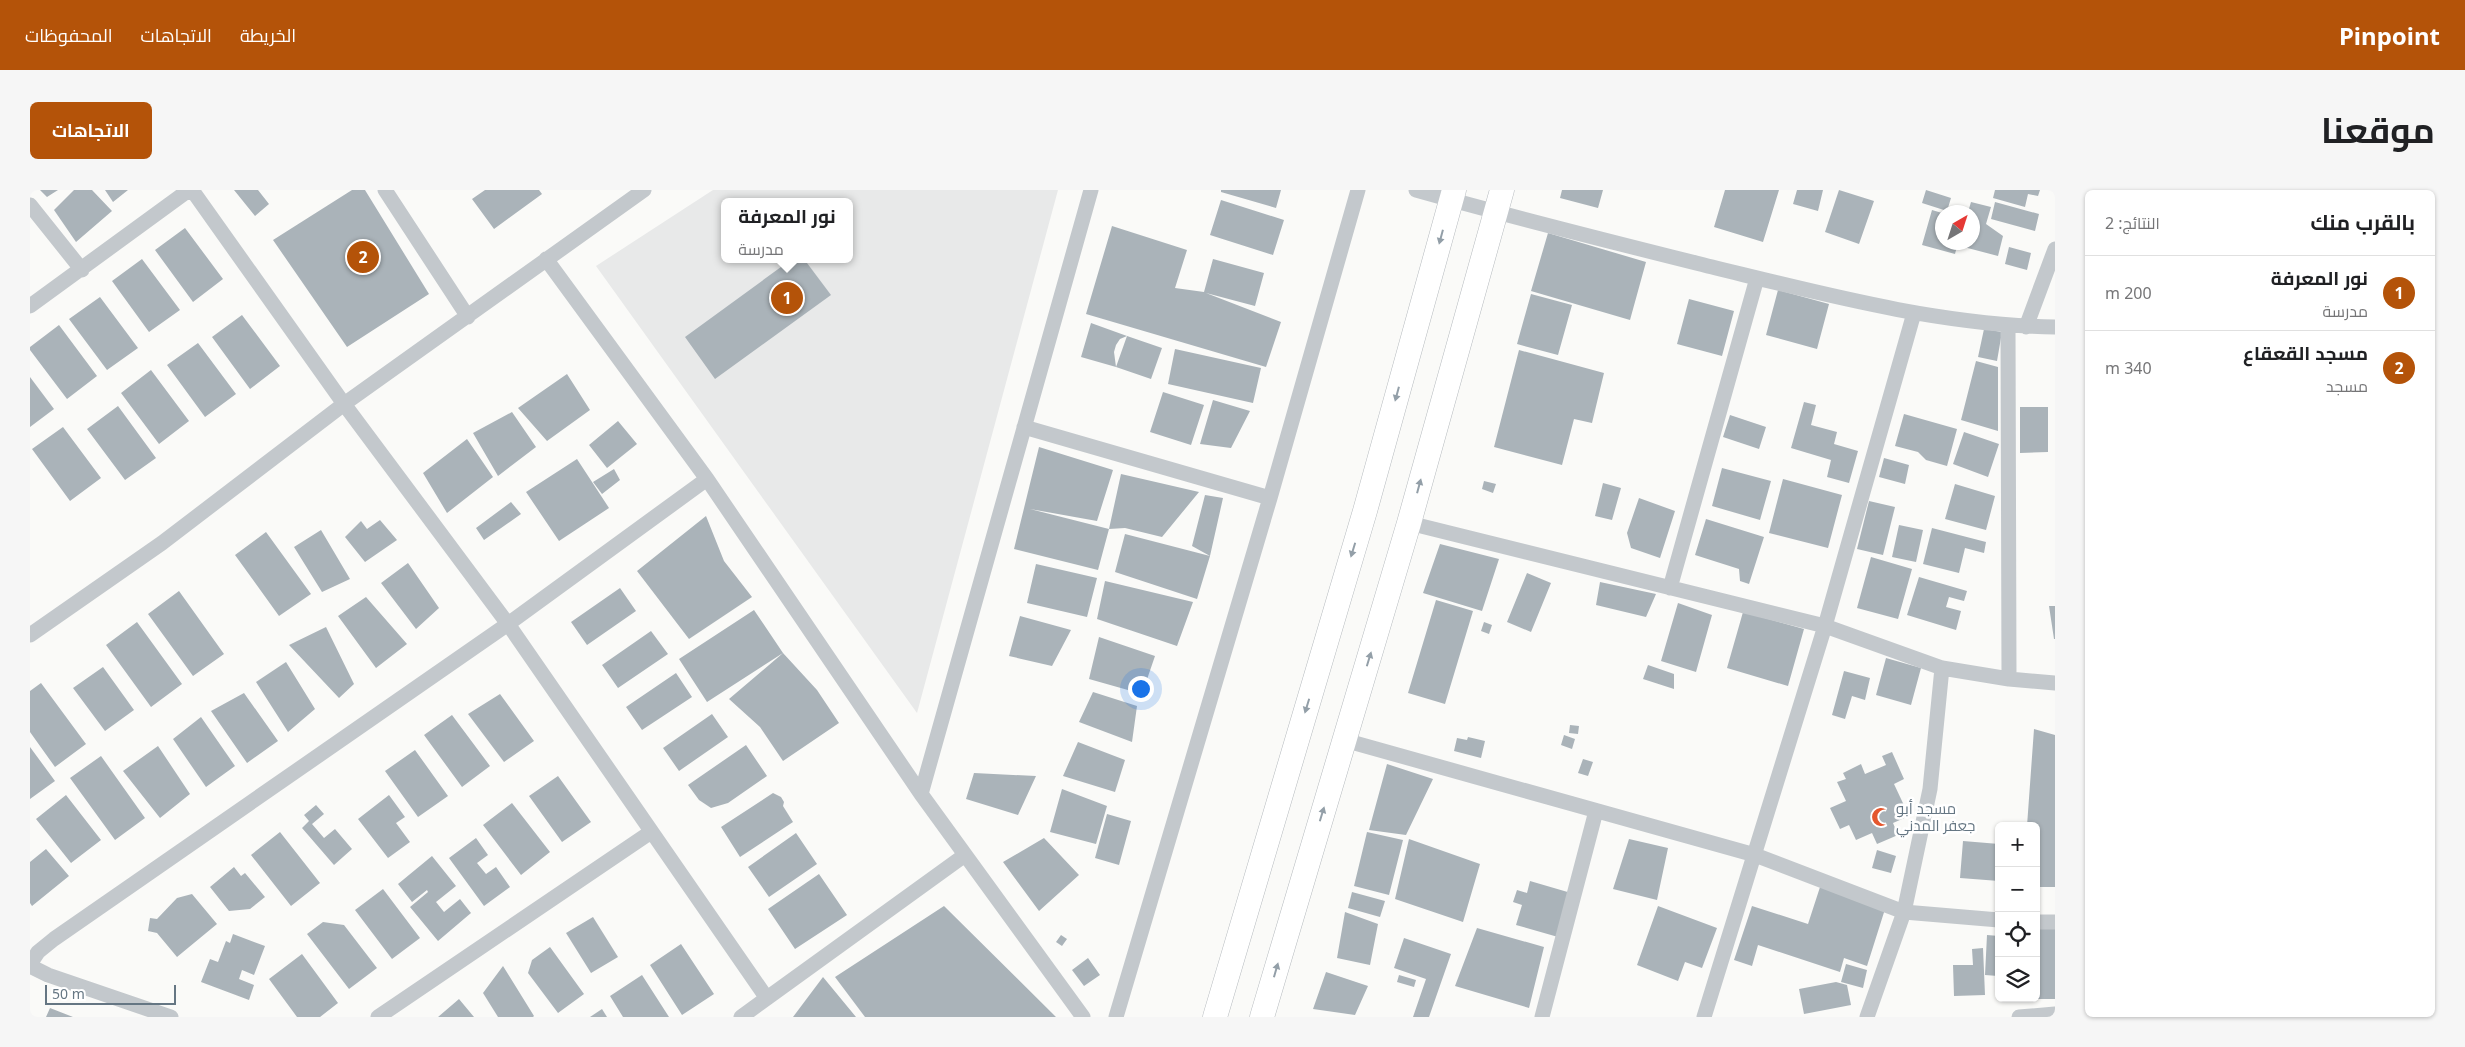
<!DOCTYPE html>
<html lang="ar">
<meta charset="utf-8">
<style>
:root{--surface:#fff;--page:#f6f6f6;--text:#202124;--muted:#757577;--line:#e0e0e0;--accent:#b45309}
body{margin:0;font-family:"Noto Sans",Cairo,sans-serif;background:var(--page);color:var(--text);direction:rtl}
.controls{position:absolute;right:15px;bottom:15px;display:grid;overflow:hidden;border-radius:8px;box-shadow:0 1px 4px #0004}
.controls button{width:45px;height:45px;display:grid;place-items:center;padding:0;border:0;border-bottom:1px solid var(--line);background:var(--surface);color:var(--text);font:25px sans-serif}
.compass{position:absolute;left:1905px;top:15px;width:45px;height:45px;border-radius:50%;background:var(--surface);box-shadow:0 1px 4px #0004;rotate:39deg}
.scale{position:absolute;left:15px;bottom:12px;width:131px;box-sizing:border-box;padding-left:5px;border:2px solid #657683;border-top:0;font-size:14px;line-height:18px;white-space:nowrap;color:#657683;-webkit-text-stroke:4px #fff;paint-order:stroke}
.you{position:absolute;left:1110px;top:498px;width:18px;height:18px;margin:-12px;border:4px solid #fff;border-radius:50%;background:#1a73e8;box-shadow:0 0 0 8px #1a73e833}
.badge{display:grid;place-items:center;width:32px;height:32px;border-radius:50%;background:var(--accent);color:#fff;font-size:16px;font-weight:700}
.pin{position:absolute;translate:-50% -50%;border:2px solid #fff;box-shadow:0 1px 5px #0006}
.popup{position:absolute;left:691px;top:8px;width:132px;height:65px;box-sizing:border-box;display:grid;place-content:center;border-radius:8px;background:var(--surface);filter:drop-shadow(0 1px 4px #0005);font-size:16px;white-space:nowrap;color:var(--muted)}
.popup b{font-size:19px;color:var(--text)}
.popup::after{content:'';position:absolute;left:50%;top:100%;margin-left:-10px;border:10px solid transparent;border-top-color:var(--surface)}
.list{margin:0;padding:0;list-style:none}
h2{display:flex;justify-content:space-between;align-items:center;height:65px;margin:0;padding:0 20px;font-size:21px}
h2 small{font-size:16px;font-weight:400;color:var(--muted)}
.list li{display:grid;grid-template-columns:32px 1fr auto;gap:15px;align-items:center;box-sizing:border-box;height:75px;padding:0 20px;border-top:1px solid var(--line)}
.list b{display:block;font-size:19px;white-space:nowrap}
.list p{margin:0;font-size:16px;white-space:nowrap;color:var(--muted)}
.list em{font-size:16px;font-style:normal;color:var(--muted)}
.icon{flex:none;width:28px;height:28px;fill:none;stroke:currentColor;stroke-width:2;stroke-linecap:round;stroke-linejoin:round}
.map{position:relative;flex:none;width:2025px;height:827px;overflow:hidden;direction:ltr;border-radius:8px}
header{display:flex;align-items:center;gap:30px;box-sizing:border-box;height:70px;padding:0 25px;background:var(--accent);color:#fff}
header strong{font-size:24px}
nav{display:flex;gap:28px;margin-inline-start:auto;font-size:18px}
.intro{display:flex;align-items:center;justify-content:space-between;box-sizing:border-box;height:120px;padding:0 30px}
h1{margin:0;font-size:35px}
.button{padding:12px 22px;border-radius:8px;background:var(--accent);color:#fff;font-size:18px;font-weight:700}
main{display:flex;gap:30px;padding:0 30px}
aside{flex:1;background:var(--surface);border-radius:8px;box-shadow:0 1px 4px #0004}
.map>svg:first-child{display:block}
.built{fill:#e8e9e9;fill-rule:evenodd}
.building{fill:#aab3b9}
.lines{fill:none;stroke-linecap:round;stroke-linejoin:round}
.primary-casing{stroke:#b5babe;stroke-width:25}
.street{stroke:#c3c8cc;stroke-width:15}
.primary{stroke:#fff;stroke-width:24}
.oneway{fill:#939fa8}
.labels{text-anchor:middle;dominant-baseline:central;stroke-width:5;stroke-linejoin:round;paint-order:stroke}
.poi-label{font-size:15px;fill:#657683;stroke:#fff;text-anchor:start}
</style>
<header>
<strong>Pinpoint</strong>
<nav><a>الخريطة</a><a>الاتجاهات</a><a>المحفوظات</a></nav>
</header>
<div class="intro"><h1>موقعنا</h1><a class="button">الاتجاهات</a></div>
<main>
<aside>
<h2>بالقرب منك<small>النتائج: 2</small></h2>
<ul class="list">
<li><span class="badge">1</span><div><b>نور المعرفة</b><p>مدرسة</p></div><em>200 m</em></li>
<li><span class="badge">2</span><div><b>مسجد القعقاع</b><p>مسجد</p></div><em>340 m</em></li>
</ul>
</aside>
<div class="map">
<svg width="2025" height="827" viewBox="0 0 2025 827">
<rect width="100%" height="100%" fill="#fafaf8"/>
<path class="built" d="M683,0H1028L887,523L566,76ZM694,12H820V69H694Z"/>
<path class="building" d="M10,0H28L17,7Z
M44,0H62L82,21L46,52L24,20Z
M75,0H98L83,12Z
M204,0H228L239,14L225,26Z
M322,0H335L399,104L317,157L243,50Z
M455,0H509L512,4L464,39L442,9Z
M1191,0H1251L1246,18L1191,2Z
M1532,0H1573L1568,18L1530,8Z
M1695,0H1749L1733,52L1684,37Z
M1767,0H1793L1788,21L1763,14Z
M1809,0L1844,11L1829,54L1795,42Z
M1896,0L1921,8L1917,21L1892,13Z
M1965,0H2010L2008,6L1998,4L1995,17L1963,8Z
M1191,10L1254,30L1243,65L1180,45Z
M1941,12L1961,17L1956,34L1973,46L1968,66L1930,56L1931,52H1942V22H1938Z
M1965,12L2009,24L2005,41L1961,29Z
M1902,20L1912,23V52H1928L1925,64L1892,55Z
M1082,36L1157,60L1145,98L1174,102L1183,69L1234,83L1225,116L1176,103L1251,132L1236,177L1056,124Z
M155,38L193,89L163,112L125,60Z
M1518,43L1616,72L1600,130L1501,101Z
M1979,57L2001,63L1997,80L1975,74Z
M112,69L150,120L119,142L82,91Z
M762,69H774L801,105L685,189L655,147Z
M1748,100L1799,114L1787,159L1736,145Z
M1501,104L1542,115L1528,165L1487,154Z
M70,107L108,158L77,180L39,129Z
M1659,109L1704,121L1692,166L1647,154Z
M212,125L250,176L220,199L182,147Z
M1061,133L1097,146L1090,149L1086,155L1084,162L1086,177L1051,167Z
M29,135L67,186L37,209L0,160V157Z
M1954,139L1972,142L1967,171L1948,167Z
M1097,146L1132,158L1121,189L1086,177Z
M168,153L206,204L175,227L137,175Z
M1145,159L1231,178L1223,213L1138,194Z
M1489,160L1574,183L1562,233L1544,229L1532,275L1464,257Z
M1946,171L1968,177V241L1931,230Z
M121,180L159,231L129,254L91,203Z
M537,184L560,220L517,251L488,218Z
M0,187L24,219L0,237Z
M1133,202L1174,215L1161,255L1120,242Z
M1183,210L1220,221L1201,258L1170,254Z
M1774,212L1786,215L1781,235L1807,242L1804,254L1828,261L1819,293L1797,287L1801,270L1761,258Z
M88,216L126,268L95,290L57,239Z
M1990,217H2018V262L1990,263Z
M482,222L506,257L468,286L443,243Z
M1874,224L1927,239L1917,276L1896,270L1888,262L1865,256Z
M1700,225L1736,237L1729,259L1693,247Z
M588,231L607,254L577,278L559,255Z
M33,237L71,288L40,311L2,259Z
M1934,242L1969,254L1958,287L1923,274Z
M437,249L463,287L417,323L393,283Z
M1009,257L1083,280L1067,331L1000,319L1079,339L1068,380L984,359Z
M1854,268L1879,275L1875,294L1849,287Z
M547,269L579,318L529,351L496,302Z
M1692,278L1741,291L1730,330L1682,316Z
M584,279L590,290L572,304L563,292Z
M1091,284L1169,302L1132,347L1095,338L1079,339Z
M1753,289L1812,305L1798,358L1739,343Z
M1454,291L1466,294L1463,303L1452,299Z
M1573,293L1591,298L1582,330L1565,326Z
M1925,294L1965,306L1956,340L1915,329Z
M1175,305L1193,308L1180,366L1162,356Z
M1609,308L1645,321L1630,368L1601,358L1597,343Z
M1839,311L1865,317L1853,365L1827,359Z
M481,312L491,324L454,350L446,338Z
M676,326L694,371L722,407L659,449L607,381Z
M1676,329L1734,347L1719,394L1710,391L1709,379L1665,365Z
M350,330L367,350L335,372L315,347L331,331L337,339Z
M1869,335L1893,340L1886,372L1862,367Z
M1902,338L1956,352L1954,363L1935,358L1929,383L1893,374Z
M291,340L320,389L292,402L264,357Z
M236,342L281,404L249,426L205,365Z
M1095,344L1180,366L1167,409L1085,382Z
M1410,354L1469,369L1452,421L1393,403Z
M1841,367L1882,379L1868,429L1827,418Z
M378,373L409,418L386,439L351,393Z
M1006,374L1067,388L1057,427L997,413Z
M1497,383L1521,393L1501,442L1477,432Z
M1889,387L1937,401L1934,411L1919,407L1916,417L1931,421L1926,440L1877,425Z
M1075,391L1163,412L1147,456L1067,429Z
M1570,392L1626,404L1616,427L1566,415Z
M590,398L606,421L557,455L541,432Z
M149,401L194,464L163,486L118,424Z
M336,407L377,454L346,478L308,426Z
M1406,410L1443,421L1415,514L1378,503Z
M1648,413L1682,425L1666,482L1631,471Z
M2019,416H2025V449H2024Z
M724,420L753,463L677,512L649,469Z
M1713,422L1774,439L1758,496L1697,478Z
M990,426L1041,440L1022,476L979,466Z
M107,432L152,494L121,517L76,455Z
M1454,432L1462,435L1459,444L1451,441Z
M296,437L324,494L309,508L259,455Z
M621,441L638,464L588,498L572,475Z
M1069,447L1125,466L1112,504L1059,489Z
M753,463L787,500L809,533L753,571L730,537L699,509Z
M1856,468L1891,478L1881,515L1846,505Z
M256,472L285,519L258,542L226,492Z
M1618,475L1644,484V499L1613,489Z
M73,477L104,520L75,541L43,498Z
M1814,481L1840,488L1835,510L1822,506L1815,529L1802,525Z
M646,483L662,507L612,540L596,517Z
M11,493L56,554L25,577L0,542V501Z
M1063,502L1107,516L1102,552L1049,532Z
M214,503L248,551L217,573L181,521Z
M470,504L504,551L474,572L438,524Z
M682,524L698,547L649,581L633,558Z
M422,525L460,576L432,597L394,545Z
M171,527L205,576L176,597L143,549Z
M1540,535L1549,536L1548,544L1539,543Z
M2004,539L2025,545V697H2006V636H1997Z
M1534,545L1545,549L1542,559L1531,555Z
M1438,547L1455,551L1451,568L1424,561L1427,548L1437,550Z
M1048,552L1095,570L1085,602L1033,586Z
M716,555L737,586L698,613L681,618L669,610L658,595Z
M128,556L160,604L130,628L93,581Z
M0,557L25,591L0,609Z
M385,560L418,606L388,627L355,581Z
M1862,562L1874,589L1864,594L1879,626L1863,633L1868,645L1847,654L1842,643L1826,650L1819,635L1810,639L1800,618L1816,611L1807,592L1816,589L1813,583L1831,574L1835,584L1856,575L1852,566Z
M71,566L115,628L85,650L40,588Z
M1553,569L1563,572L1558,586L1548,583Z
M1357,574L1403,589L1376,645L1339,640Z
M944,583L1006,586L988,625L936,609Z
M528,586L561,632L532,652L499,606Z
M1032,599L1077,616L1066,654L1020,642Z
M743,603L751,607L754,612L753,616L763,632L710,667L691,637Z
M36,605L71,650L41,673L6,629Z
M359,605L375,627L366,633L380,652L358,668L328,629Z
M482,613L520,662L491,685L453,635Z
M286,615L294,624L282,634L294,648L305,639L322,659L304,675L272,638L279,631L274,625Z
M1077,624L1101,631L1089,675L1065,668Z
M250,642L290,693L261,716L221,665Z
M1337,642L1373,650L1359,705L1324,696Z
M766,643L787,674L739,707L718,677Z
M446,648L458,665L447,673L456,684L466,677L480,697L454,716L419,668Z
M1014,648L1049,685L1009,721L973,672Z
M1379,649L1450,674L1433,732L1365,709Z
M1599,649L1638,658L1627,710L1583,699Z
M1933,651L1969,654V691L1930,688Z
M16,659L39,686L2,716L0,713V672Z
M1847,660L1866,666L1861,683L1842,678Z
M402,666L426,696L406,712L414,722L430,709L441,723L408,751L380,717L398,702L397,700L382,712L368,694Z
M204,677L211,686L215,683L235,707L220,719L199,721L180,697Z
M789,684L817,725L765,759L738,719Z
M1500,691L1541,703L1528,747L1486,735L1492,715L1483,712L1487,700L1497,703Z
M1791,694L1856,716L1837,776L1814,768L1810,782L1728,755L1722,776L1704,770L1722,716L1778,734Z
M353,699L390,748L362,769L325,720Z
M1322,702L1355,711L1350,727L1318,718Z
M162,704L187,734L147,767L127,743L118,741L120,728L127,729L147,708Z
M914,716L1026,827H835L805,787Z
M1628,716L1687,738L1672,778L1655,772L1648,791L1607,775Z
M1315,722L1348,734L1340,775L1307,768Z
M563,727L588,767L561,783L536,743Z
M293,732L314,735L347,778L319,799L277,744Z
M1447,738L1514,757L1499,818L1425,796Z
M2006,739H2025V809H2006Z
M203,744L235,756L224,785L212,780L209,789L224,795L219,810L171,792L180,769L188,772L196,751L200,753Z
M1031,745L1037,749L1032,756L1026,752Z
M1957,745L1969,746L1968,786L1955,785Z
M1374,748L1421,764L1399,827H1383L1396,789L1364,778Z
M651,754L684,804L652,825L620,775Z
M520,757L554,804L528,823L498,783L502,770Z
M1953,758L1955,805L1924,806L1923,775H1943L1942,759Z
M272,764L308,813L290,827H267L239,789Z
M1058,768L1070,785L1054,796L1042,780Z
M1816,774L1837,780L1833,798L1811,792Z
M473,776L504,826L503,827H468L453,803Z
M1296,782L1338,796L1325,825L1283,819Z
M612,785L639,827H593L580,806Z
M1369,785L1386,790L1384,797L1367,792Z
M793,787L826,827H763Z
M1806,792L1817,795L1821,815L1774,824L1769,799Z
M429,809L444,827H408Z
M20,818L43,827H16Z
M572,819L577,827H560Z"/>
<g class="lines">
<g class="primary-casing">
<path id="primary" d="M1185,827L1335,321L1424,0
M1232,827L1379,333L1472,0"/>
</g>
<path class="street" d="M162,0L314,214L478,434L736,807
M355,0L438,127
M1386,0C1485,28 1586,53 1686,78C1797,105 1910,135 2025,137
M0,15L52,80
M516,69L677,289L891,604L1053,827
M0,116L159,0
M1996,137L2025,59
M994,237L1240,308
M1379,333L1795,436L1912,478L1979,489L1978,136
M1640,398L1727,88
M0,445L132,353L314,214L614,0
M1979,489L2025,493
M1314,550L1725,665L1874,722L1969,730
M891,604L1061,0
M2006,732H2025
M0,774L8,762L24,749L478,434L677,289
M0,776L18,785L141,827
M348,827L621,642
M711,827L935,665
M1086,827L1240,308L1328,0
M1512,827L1566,621
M1674,827L1795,436L1884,123
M1837,827L1874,722L1900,599L1912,478
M1989,827L2025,824"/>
<use href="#primary" class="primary"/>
</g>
<defs><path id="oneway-solid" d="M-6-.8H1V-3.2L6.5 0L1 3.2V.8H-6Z" transform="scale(1.25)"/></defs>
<g class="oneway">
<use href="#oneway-solid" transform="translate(1411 47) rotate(105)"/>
<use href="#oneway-solid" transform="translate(1367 204) rotate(105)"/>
<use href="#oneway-solid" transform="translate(1389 296) rotate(-75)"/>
<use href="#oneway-solid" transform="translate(1323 360) rotate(107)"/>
<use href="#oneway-solid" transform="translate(1339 469) rotate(-73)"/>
<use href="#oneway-solid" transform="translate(1277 516) rotate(107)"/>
<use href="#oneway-solid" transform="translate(1292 624) rotate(-73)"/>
<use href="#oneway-solid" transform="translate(1246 780) rotate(-74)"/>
</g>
<defs>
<g id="mosque-bare" transform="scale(1.5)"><path d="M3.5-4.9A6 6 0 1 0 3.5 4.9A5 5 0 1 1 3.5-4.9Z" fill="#e4572e" stroke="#fff" stroke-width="2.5" paint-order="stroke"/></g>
</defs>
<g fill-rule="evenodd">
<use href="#mosque-bare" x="1851" y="627"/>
</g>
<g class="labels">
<g class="poi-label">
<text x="1866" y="618">مسجد أبو<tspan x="1866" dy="17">جعفر المدني</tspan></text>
</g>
</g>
</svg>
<div class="controls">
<button>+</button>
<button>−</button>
<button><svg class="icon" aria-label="locate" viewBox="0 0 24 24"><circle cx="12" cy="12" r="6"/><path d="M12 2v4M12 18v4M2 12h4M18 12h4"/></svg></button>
<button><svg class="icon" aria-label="layers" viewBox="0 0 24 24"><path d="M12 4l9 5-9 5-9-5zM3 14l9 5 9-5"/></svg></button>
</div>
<svg class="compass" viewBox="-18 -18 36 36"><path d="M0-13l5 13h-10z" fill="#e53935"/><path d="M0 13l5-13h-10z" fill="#757577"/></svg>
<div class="scale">50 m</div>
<div class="you"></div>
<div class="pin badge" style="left:757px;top:108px">1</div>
<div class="popup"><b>نور المعرفة</b>مدرسة</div>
<div class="pin badge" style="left:333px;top:67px">2</div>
</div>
</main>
